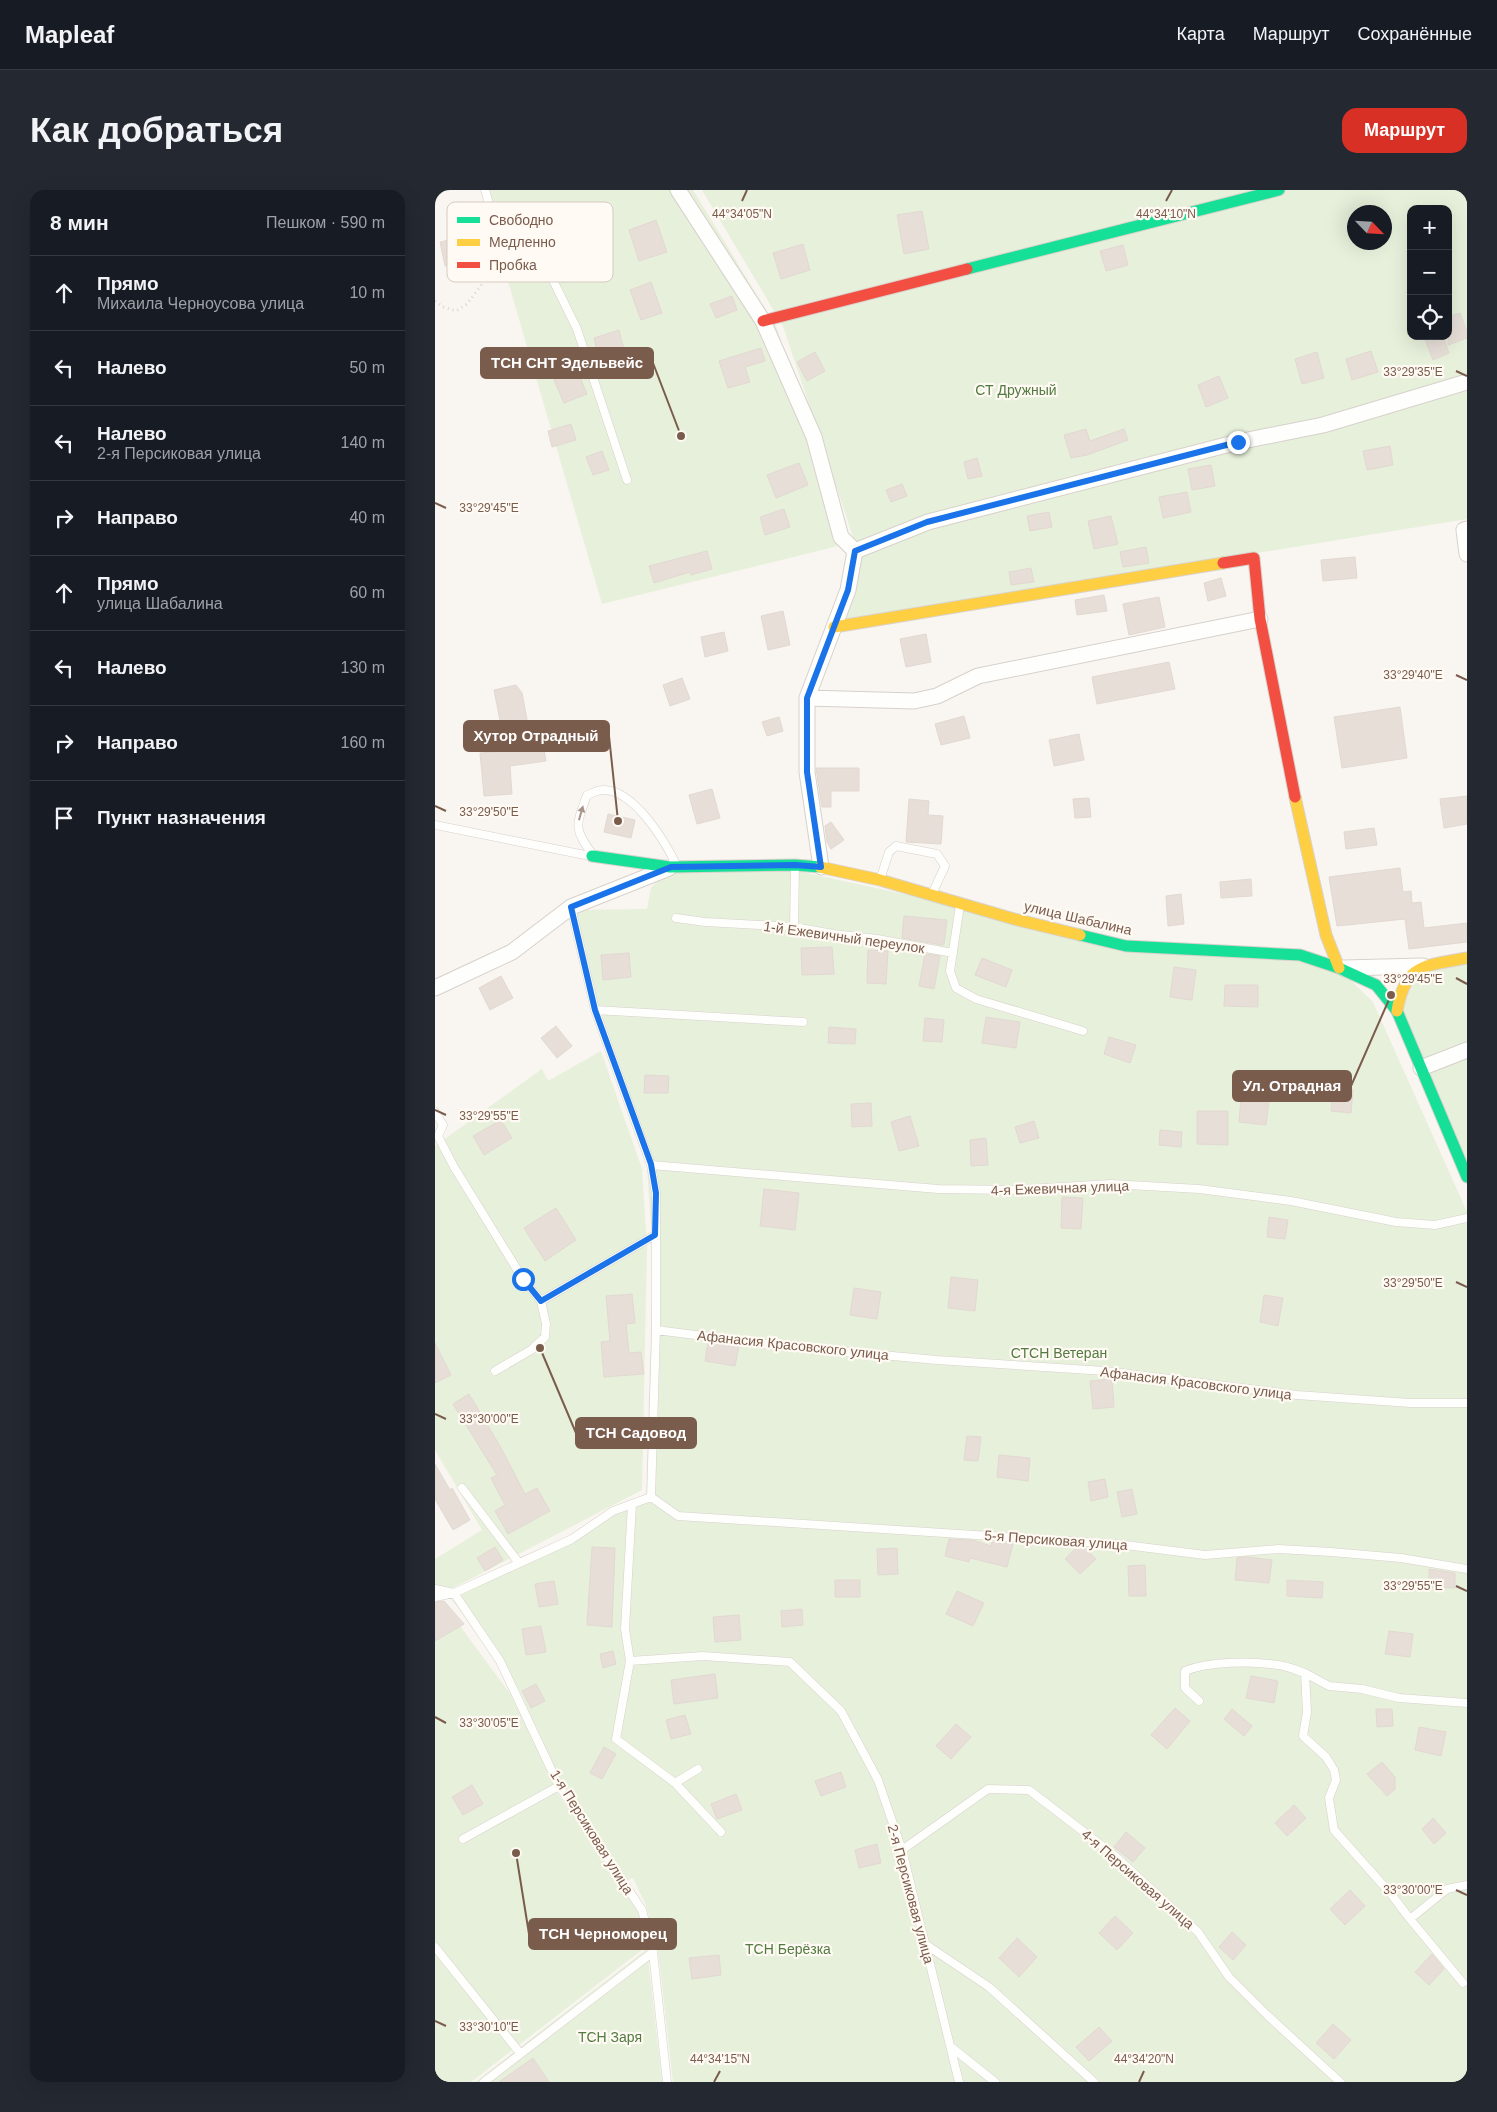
<!DOCTYPE html>
<html lang="ru">
<meta charset="utf-8">
<style>
:root{--surface:#171b24;--page:#242831;--text:#f1f3f6;--muted:#9ea1a6;--line:#363941;--accent:#d93025}
body{margin:0;font-family:Helvetica,sans-serif;background:var(--page);color:var(--text)}
.controls{position:absolute;right:15px;top:15px;display:grid;overflow:hidden;border-radius:10px;box-shadow:0 5px 20px #0002}
.controls button{width:45px;height:45px;display:grid;place-items:center;padding:0;border:0;border-bottom:1px solid var(--line);background:var(--surface);color:var(--text);font:25px sans-serif}
.compass{position:absolute;left:912px;top:15px;width:45px;height:45px;border-radius:50%;background:var(--surface);box-shadow:0 5px 20px #0002;rotate:115deg}
.stop{position:absolute;width:15px;height:15px;margin:-11px;border:4px solid #1a73e8;border-radius:50%;background:#fff}
.stop.end{background:#1a73e8;border-color:#fff;box-shadow:0 1px 5px #0008}
.list{margin:0;padding:0;list-style:none}
h2{display:flex;justify-content:space-between;align-items:center;height:65px;margin:0;padding:0 20px;font-size:21px}
h2 small{font-size:16px;font-weight:400;color:var(--muted)}
.list li{display:grid;grid-template-columns:32px 1fr auto;gap:15px;align-items:center;box-sizing:border-box;height:75px;padding:0 20px;border-top:1px solid var(--line)}
.list b{display:block;font-size:19px;white-space:nowrap}
.list p{margin:0;font-size:16px;white-space:nowrap;color:var(--muted)}
.list em{font-size:16px;font-style:normal;color:var(--muted)}
.icon{flex:none;width:28px;height:28px;fill:none;stroke:currentColor;stroke-width:2;stroke-linecap:round;stroke-linejoin:round}
.map{position:relative;flex:none;width:1032px;height:1892px;overflow:hidden;border-radius:15px}
header{display:flex;align-items:center;gap:30px;box-sizing:border-box;height:70px;padding:0 25px;background:var(--surface);border-bottom:1px solid var(--line)}
header strong{font-size:24px}
nav{display:flex;gap:28px;margin-inline-start:auto;font-size:18px}
.intro{display:flex;align-items:center;justify-content:space-between;box-sizing:border-box;height:120px;padding:0 30px}
h1{margin:0;font-size:35px}
.button{padding:12px 22px;border-radius:15px;background:var(--accent);color:#fff;font-size:18px;font-weight:700}
main{display:flex;gap:30px;padding:0 30px}
aside{flex:1;background:var(--surface);border-radius:15px;box-shadow:0 5px 20px #0002}
.map>svg:first-child{display:block}
.green{fill:#e7f0db;fill-rule:evenodd}
.building{fill:#e6ded7;stroke:#e2d8d2}
.lines{fill:none;stroke-linecap:round;stroke-linejoin:round}
.lane-casing{stroke:#d7d1cb;stroke-width:9}
.street-casing{stroke:#d7d1cb;stroke-width:17}
.fast-casing{stroke:#d9d2cb;stroke-width:13}
.slow-casing{stroke:#d9d2cb;stroke-width:13}
.jam-casing{stroke:#d9d2cb;stroke-width:13}
.path{stroke:#dcd5d0;stroke-width:3;stroke-dasharray:1 4;stroke-linecap:butt}
.lane{stroke:#fefefd;stroke-width:8}
.street{stroke:#fefefd;stroke-width:15}
.fast{stroke:#16e098;stroke-width:11}
.slow{stroke:#ffcf43;stroke-width:11}
.jam{stroke:#f24e42;stroke-width:11}
.oneway{fill:#a8958b}
.route{stroke:#1a73e8;stroke-width:6}
.ticks{fill:none;stroke:#7a5c4d;stroke-width:2}
.labels{text-anchor:middle;dominant-baseline:central;stroke-width:4.5;stroke-linejoin:round;paint-order:stroke}
.park-label{font-size:14px;fill:#537a41;stroke:#fffaf3}
.street-label{font-size:14px;fill:#7a5c4d;stroke:#fffaf3}
.key{fill:#fffaf3;stroke:#d7cbc1;stroke-width:1}
.key-label{font-size:14px;fill:#7a5c4d}
.ticks-label{font-size:12px;text-anchor:middle;fill:#7a5c4d;stroke:#fffaf3;stroke-width:4.5;stroke-linejoin:round;paint-order:stroke}
.leader{fill:none;stroke:#7a5c4d;stroke-width:2}
.callout-dot{fill:#7a5c4d;stroke:#fffaf3;stroke-width:2}
.callout{fill:#7a5c4d;stroke:#7a5c4d;stroke-width:2}
.callout-label{font-size:15px;text-anchor:middle;font-weight:bold;fill:#fff}
</style>
<header>
<strong>Mapleaf</strong>
<nav><a>Карта</a><a>Маршрут</a><a>Сохранённые</a></nav>
</header>
<div class="intro"><h1>Как добраться</h1><a class="button">Маршрут</a></div>
<main>
<aside>
<h2>8 мин<small>Пешком · 590 m</small></h2>
<ul class="list">
<li><svg class="icon" aria-label="ahead" viewBox="0 0 24 24"><path d="M12 20V5M6 11l6-6 6 6"/></svg><div><b>Прямо</b><p>Михаила Черноусова улица</p></div><em>10 m</em></li>
<li><svg class="icon" aria-label="left" viewBox="0 0 24 24"><path d="M17 20v-9H6M10 6l-5 5 5 5"/></svg><div><b>Налево</b></div><em>50 m</em></li>
<li><svg class="icon" aria-label="left" viewBox="0 0 24 24"><path d="M17 20v-9H6M10 6l-5 5 5 5"/></svg><div><b>Налево</b><p>2-я Персиковая улица</p></div><em>140 m</em></li>
<li><svg class="icon" aria-label="right" viewBox="0 0 24 24"><path d="M7 20v-9h11M14 6l5 5-5 5"/></svg><div><b>Направо</b></div><em>40 m</em></li>
<li><svg class="icon" aria-label="ahead" viewBox="0 0 24 24"><path d="M12 20V5M6 11l6-6 6 6"/></svg><div><b>Прямо</b><p>улица Шабалина</p></div><em>60 m</em></li>
<li><svg class="icon" aria-label="left" viewBox="0 0 24 24"><path d="M17 20v-9H6M10 6l-5 5 5 5"/></svg><div><b>Налево</b></div><em>130 m</em></li>
<li><svg class="icon" aria-label="right" viewBox="0 0 24 24"><path d="M7 20v-9h11M14 6l5 5-5 5"/></svg><div><b>Направо</b></div><em>160 m</em></li>
<li><svg class="icon" aria-label="arrive" viewBox="0 0 24 24"><path d="M6 21V4h12l-3 4 3 4H6"/></svg><div><b>Пункт назначения</b></div></li>
</ul>
</aside>
<div class="map">
<svg width="1032" height="1892" viewBox="0 0 1032 1892">
<rect width="100%" height="100%" fill="#f9f5f0"/>
<path class="green" d="M49,0H258L342,138L407,355L167,414L63,57Z
M267,0H1032V329L408,430L420,353L348,136ZM976,19H1013V146H976ZM919,22H949V52H919Z
M325,673L688,751L901,776L938,812L1032,1022V1892H238L223,1760L211,1715L198,1688L190,1691L127,1594L84,1500L17,1410L211,1305L218,1068L212,977L163,829L139,720L212,719L216,698L238,674Z
M1032,768V977L969,840L966,800L994,776Z
M166,861L207,979L212,1057L207,1300L18,1398L0,1401V1369L47,1340L0,1260V956L107,879L113,891Z
M8,1413L76,1505L123,1604L203,1721L212,1756L36,1892H0V1418Z
M212,1759L227,1892H40Z"/>
<path class="building" d="M487,21L494,59L469,64L462,25Z
M221,30L232,62L204,71L194,40Z
M38,45L43,69L10,76L5,52Z
M368,54L375,80L346,89L338,63Z
M688,55L693,75L671,81L665,61Z
M216,92L227,123L206,130L195,100Z
M297,106L302,120L281,128L275,114Z
M1025,123L1032,142V148L1013,155V127Z
M184,140L189,160L164,168L159,148Z
M989,146H1008L1014,163L998,170Z
M326,158L330,171L310,177L315,192L293,198L284,171Z
M936,161L943,182L917,190L911,169Z
M380,162L390,181L372,191L362,172Z
M882,162L889,188L867,194L860,169Z
M142,180L152,204L129,213L119,190Z
M784,186L793,208L771,217L763,195Z
M136,234L141,250L117,257L113,241Z
M651,239L655,251L689,239L693,250L652,265L636,268L629,245Z
M955,256L958,275L932,280L928,261Z
M167,261L174,280L158,285L151,267Z
M542,268L547,286L533,289L529,272Z
M364,273L373,295L341,308L332,285Z
M776,275L780,296L757,300L753,279Z
M467,294L472,306L456,312L451,300Z
M752,302L756,322L728,328L724,307Z
M349,319L355,337L330,345L325,327Z
M614,322L617,337L595,341L592,326Z
M676,326L683,354L659,359L653,331Z
M711,357L714,373L688,377L685,362Z
M272,361L277,379L256,385L255,382L219,393L214,376Z
M920,367L922,388L888,391L886,370Z
M596,378L599,392L576,395L574,382Z
M786,388L791,406L773,411L769,393Z
M669,405L672,421L642,425L640,410Z
M724,407L730,437L694,445L688,414Z
M348,421L355,455L333,460L326,426Z
M289,442L293,461L270,467L266,447Z
M491,444L496,472L471,477L465,449Z
M734,472L740,499L662,514L657,487Z
M247,488L255,509L235,516L228,495Z
M81,495L87,503L96,551L107,549L111,571L75,576L77,604L49,606L45,563L71,561L59,500Z
M965,517L972,568L907,578L899,527Z
M529,526L535,548L506,555L500,534Z
M344,527L348,541L332,546L327,532Z
M644,544L649,570L619,576L614,550Z
M381,578H424V601H396V617H387Z
M277,599L285,628L262,634L254,605Z
M1032,606V634L1009,638L1005,609Z
M654,608L656,627L640,628L638,609Z
M474,609L494,611L493,625L508,626L506,654L471,652Z
M173,624L200,630L196,648L169,642Z
M396,632L409,650L396,659L392,652L390,636Z
M939,638L942,655L911,659L909,642Z
M965,678L968,702L976,701L977,713L986,712L989,738L1032,733V752L974,759L970,729L902,736L894,687Z
M816,689L817,706L786,708L785,692Z
M746,704L749,734L733,736L731,706Z
M469,726L512,730L509,754L507,755L467,748Z
M397,757L399,784L367,785L366,758Z
M433,760L453,761L451,794L432,793Z
M194,763L196,787L168,790L166,765Z
M490,764L505,766L499,799L484,796Z
M547,768L577,780L571,797L540,785Z
M739,777L761,780L757,810L735,807Z
M66,786L78,808L55,820L44,798Z
M790,795H823V817L789,816Z
M551,827L585,832L581,858L547,853Z
M490,828L509,830L507,852L488,851Z
M121,836L137,856L122,868L106,848Z
M394,837L421,839L420,854L393,853Z
M674,847L701,855L695,873L669,864Z
M210,885L234,886L233,903H209Z
M898,899L918,900L916,923L896,921Z
M806,908L834,910L831,935L804,932Z
M436,913L437,936L417,937L416,914Z
M762,921H793V955L762,954Z
M475,926L484,956L464,961L456,932Z
M66,930L77,948L49,965L38,946Z
M599,931L604,948L585,953L580,937Z
M725,940L747,942L746,957L724,955Z
M551,948L553,975L536,976L535,950Z
M329,999L364,1003L360,1040L325,1036Z
M627,1007L648,1008L646,1039L626,1038Z
M121,1018L141,1050L110,1071L89,1038Z
M834,1027L853,1030L850,1049L832,1047Z
M516,1087L543,1090L540,1121L513,1118Z
M419,1098L446,1102L442,1129L415,1125Z
M197,1104L200,1133L191,1134L194,1163L206,1162L209,1184L169,1187L166,1152L175,1151L171,1106Z
M829,1105L848,1108L843,1136L825,1132Z
M273,1152L304,1156L300,1176L270,1171Z
M0,1153L16,1185L0,1193Z
M677,1189L679,1217L658,1219L655,1191Z
M34,1204L65,1256L90,1304L102,1298L115,1321L73,1344L60,1321L70,1315L56,1288L62,1285L18,1214Z
M532,1246L546,1247L543,1271L529,1270Z
M564,1265L595,1268L593,1291L562,1287Z
M0,1274L15,1300L17,1298L35,1330L18,1340L0,1309Z
M670,1289L673,1307L656,1311L653,1292Z
M697,1299L702,1324L687,1327L682,1302Z
M514,1349L537,1350L556,1356L557,1352L578,1354L572,1377L535,1368L534,1372L510,1366Z
M60,1357L68,1370L50,1381L42,1368Z
M157,1357L180,1358L177,1437L152,1435Z
M642,1357L650,1358L661,1369L645,1384L630,1369Z
M462,1358L463,1384L443,1385L442,1359Z
M812,1367L837,1370L834,1393L800,1390L802,1368Z
M710,1375L711,1406H694L693,1376Z
M994,1379L1020,1383V1398L994,1397Z
M400,1390H425V1407H400Z
M852,1390L888,1392L887,1408L852,1406Z
M119,1391L123,1414L104,1417L100,1394Z
M522,1401L549,1413L538,1436L511,1424Z
M9,1411L29,1434L0,1451V1412Z
M367,1419L368,1435L347,1437L346,1421Z
M304,1425L306,1450L280,1452L278,1427Z
M106,1436L111,1462L91,1465L87,1439Z
M954,1441L978,1444L975,1467L950,1464Z
M178,1461L181,1474L168,1478L165,1464Z
M280,1484L283,1508L239,1514L236,1490Z
M816,1486L843,1491L839,1513L811,1508Z
M101,1494L110,1511L96,1518L87,1501Z
M740,1518L755,1531L732,1559L716,1545Z
M797,1519L817,1536L809,1546L789,1529Z
M941,1519H957L958,1536L942,1537Z
M250,1525L256,1544L236,1549L231,1530Z
M521,1534L536,1547L516,1569L501,1556Z
M984,1537L1011,1542L1006,1566L980,1560Z
M169,1557L181,1564L167,1589L155,1583Z
M947,1572L960,1587V1599L952,1606L932,1584Z
M406,1582L411,1597L386,1606L380,1591Z
M37,1595L48,1614L28,1625L17,1607Z
M301,1604L307,1620L282,1629L276,1614Z
M859,1615L871,1628L852,1646L840,1633Z
M998,1628L1011,1643L999,1654L987,1639Z
M691,1642L710,1658L698,1672L679,1657Z
M442,1654L446,1673L424,1678L420,1660Z
M915,1700L930,1716L910,1735L895,1719Z
M680,1726L698,1743L682,1760L664,1743Z
M797,1742L811,1755L798,1770L784,1757Z
M582,1748L602,1767L584,1787L564,1768Z
M997,1764L1009,1779L994,1795L980,1782Z
M284,1765L286,1785L257,1789L254,1768Z
M898,1834L916,1850L899,1869L881,1853Z
M664,1837L677,1851L654,1871L641,1857Z
M98,1868L114,1892H64Z"/>
<g class="lines">
<g class="lane-casing">
<path id="lane" d="M50,0L60,35L72,60L101,71L115,84L142,139L192,290
M0,635L155,666
M158,665C138,638 141,636 152,605C156,604 162,600 167,600C198,598 229,650 241,674
M445,690L454,662L461,656L502,664L510,676L497,704
M525,715L515,781L521,798L541,809L648,841
M136,717L160,820L216,975L221,1003V1140L216,1307
M241,728L270,732L359,737L398,744L442,749L518,763
M359,737L360,676
M160,820L368,832
M0,922L8,935L3,946L19,977L88,1089L106,1111
M216,975L503,999L577,1000L676,994L764,999L856,1011L961,1032L1000,1035L1032,1028
M221,1140L346,1156L502,1170L670,1181L862,1205L975,1213H1032
M60,1181L96,1160L110,1147L111,1134L106,1111L220,1045
M27,1298L84,1373
M216,1307L243,1326L682,1354L770,1365L844,1359L896,1362L966,1368L1032,1379
M197,1314L190,1439L195,1471L181,1549L240,1593L286,1642
M0,1399L19,1403L65,1471L124,1596L207,1720L218,1762L232,1892
M0,1407L19,1403L137,1349L178,1321L216,1307
M195,1471L268,1466L355,1472L406,1521L443,1590L467,1660L524,1892
M764,1511L750,1498V1481C775,1471 817,1471 843,1475C852,1476 861,1480 870,1483
M1032,1513L964,1508L927,1499L894,1496L870,1483L872,1522L868,1546L891,1567L899,1580L901,1590L894,1608L899,1640L956,1704L975,1729L1012,1699L1032,1695
M240,1593L263,1579
M28,1649L124,1596
M467,1660L553,1599L594,1600L679,1665L763,1742L794,1787L832,1825L905,1892
M975,1729L1028,1793
M490,1754L554,1797L659,1892
M0,1757L85,1863
M516,1857L560,1892
M49,1892L218,1762"/>
</g>
<g class="street-casing">
<path id="street" d="M243,0L328,131L379,247L406,347L420,361L413,400L372,508V582L386,677
M1032,339L1029,340L1032,364
M420,361L493,332L803,252L888,235L1032,192
M372,508L479,511L502,506L543,486L825,429
M908,778L988,776
M0,798L77,762L136,717L234,678
M986,878L1032,860"/>
</g>
<g class="fast-casing">
<path id="fast" d="M532,79L844,0
M157,666L235,677L360,675L385,677
M645,745L691,756L865,765L904,778L941,795L962,821L1032,987"/>
</g>
<g class="slow-casing">
<path id="slow" d="M399,437L788,373
M860,607L891,745L904,778
M385,677L445,690L579,729L645,745
M962,821C970,773 990,776 1032,768"/>
</g>
<g class="jam-casing">
<path id="jam" d="M328,131L532,79
M788,373L819,368L825,429L860,607"/>
</g>
<path class="path" d="M0,111L8,117L21,121L32,114L66,69"/>
<use href="#lane" class="lane"/>
<use href="#street" class="street"/>
<use href="#fast" class="fast"/>
<use href="#slow" class="slow"/>
<use href="#jam" class="jam"/>
</g>
<defs><path id="oneway-solid" d="M-6-.8H1V-3.2L6.5 0L1 3.2V.8H-6Z" transform="scale(1.25)"/></defs>
<use class="oneway" href="#oneway-solid" transform="translate(146 623) rotate(-74)"/>
<g class="lines">
<path class="route" d="M88,1089L106,1111L220,1045L221,1003L216,974L160,820L136,717L236,677L360,675L386,677L372,582V508L413,400L420,361L492,332L803,252"/>
</g>
<path class="ticks" d="M307,11L312,0M731,11L737,0M1021,181L1032,186M0,313L11,318M1021,485L1032,490M0,616L11,621M1021,788L1032,794M0,920L11,925M1021,1092L1032,1097M0,1224L11,1229M1021,1396L1032,1401M0,1527L11,1533M1021,1700L1032,1705M0,1831L11,1836M279,1892L285,1881M704,1892L709,1881"/>
<g class="labels">
<g class="park-label">
<text x="581" y="200">СТ Дружный</text>
<text x="624" y="1163">СТСН Ветеран</text>
<text x="353" y="1759">ТСН Берёзка</text>
<text x="175" y="1847">ТСН Заря</text>
</g>
<g class="street-label">
<text transform="translate(643 728) rotate(13)">улица Шабалина</text>
<text transform="translate(409 747) rotate(8)">1-й Ежевичный переулок</text>
<text transform="translate(625 998) rotate(-2)">4-я Ежевичная улица</text>
<text transform="translate(358 1155) rotate(6)">Афанасия Красовского улица</text>
<text transform="translate(761 1193) rotate(7)">Афанасия Красовского улица</text>
<text transform="translate(621 1350) rotate(4)">5-я Персиковая улица</text>
<text transform="translate(157 1642) rotate(58)">1-я Персиковая улица</text>
<text transform="translate(703 1689) rotate(41)">4-я Персиковая улица</text>
<text transform="translate(476 1704) rotate(75)">2-я Персиковая улица</text>
</g>
</g>
<rect x="12" y="12" width="166" height="80" rx="8" class="key"/>
<rect x="22" y="27" width="23" height="6" fill="#16e098"/>
<rect x="22" y="49" width="23" height="7" fill="#ffcf43"/>
<rect x="22" y="72" width="23" height="6" fill="#f24e42"/>
<g class="key-label">
<text x="54" y="35">Свободно</text>
<text x="54" y="57">Медленно</text>
<text x="54" y="80">Пробка</text>
</g>
<g class="ticks-label">
<text x="307" y="28">44°34'05"N</text>
<text x="731" y="28">44°34'10"N</text>
<text x="978" y="186">33°29'35"E</text>
<text x="54" y="322">33°29'45"E</text>
<text x="978" y="489">33°29'40"E</text>
<text x="54" y="626">33°29'50"E</text>
<text x="978" y="793">33°29'45"E</text>
<text x="54" y="930">33°29'55"E</text>
<text x="978" y="1097">33°29'50"E</text>
<text x="54" y="1233">33°30'00"E</text>
<text x="978" y="1400">33°29'55"E</text>
<text x="54" y="1537">33°30'05"E</text>
<text x="978" y="1704">33°30'00"E</text>
<text x="54" y="1841">33°30'10"E</text>
<text x="285" y="1873">44°34'15"N</text>
<text x="709" y="1873">44°34'20"N</text>
</g>
<path class="leader" d="M246 246L218 173M183 631L174 546M956 805L916 896M105 1158L141 1243M81 1663L94 1744"/>
<g class="callout-dot">
<circle cx="246" cy="246" r="5"/>
<circle cx="183" cy="631" r="5"/>
<circle cx="956" cy="805" r="5"/>
<circle cx="105" cy="1158" r="5"/>
<circle cx="81" cy="1663" r="5"/>
</g>
<g class="callout">
<rect x="46" y="158" width="172" height="30" rx="5"/>
<rect x="29" y="531" width="145" height="30" rx="5"/>
<rect x="798" y="881" width="118" height="30" rx="5"/>
<rect x="141" y="1228" width="120" height="30" rx="5"/>
<rect x="94" y="1729" width="147" height="30" rx="5"/>
</g>
<g class="callout-label">
<text x="132" y="178">ТСН СНТ Эдельвейс</text>
<text x="101" y="551">Хутор Отрадный</text>
<text x="857" y="901">Ул. Отрадная</text>
<text x="201" y="1248">ТСН Садовод</text>
<text x="168" y="1749">ТСН Черноморец</text>
</g>
</svg>
<div class="controls">
<button>+</button>
<button>−</button>
<button><svg class="icon" aria-label="locate" viewBox="0 0 24 24"><circle cx="12" cy="12" r="6"/><path d="M12 2v4M12 18v4M2 12h4M18 12h4"/></svg></button>
</div>
<svg class="compass" viewBox="-18 -18 36 36"><path d="M0-13l5 13h-10z" fill="#e53935"/><path d="M0 13l5-13h-10z" fill="#9ea1a6"/></svg>
<div class="stop" style="left:88px;top:1089px"></div>
<div class="stop end" style="left:803px;top:252px"></div>
</div>
</main>
